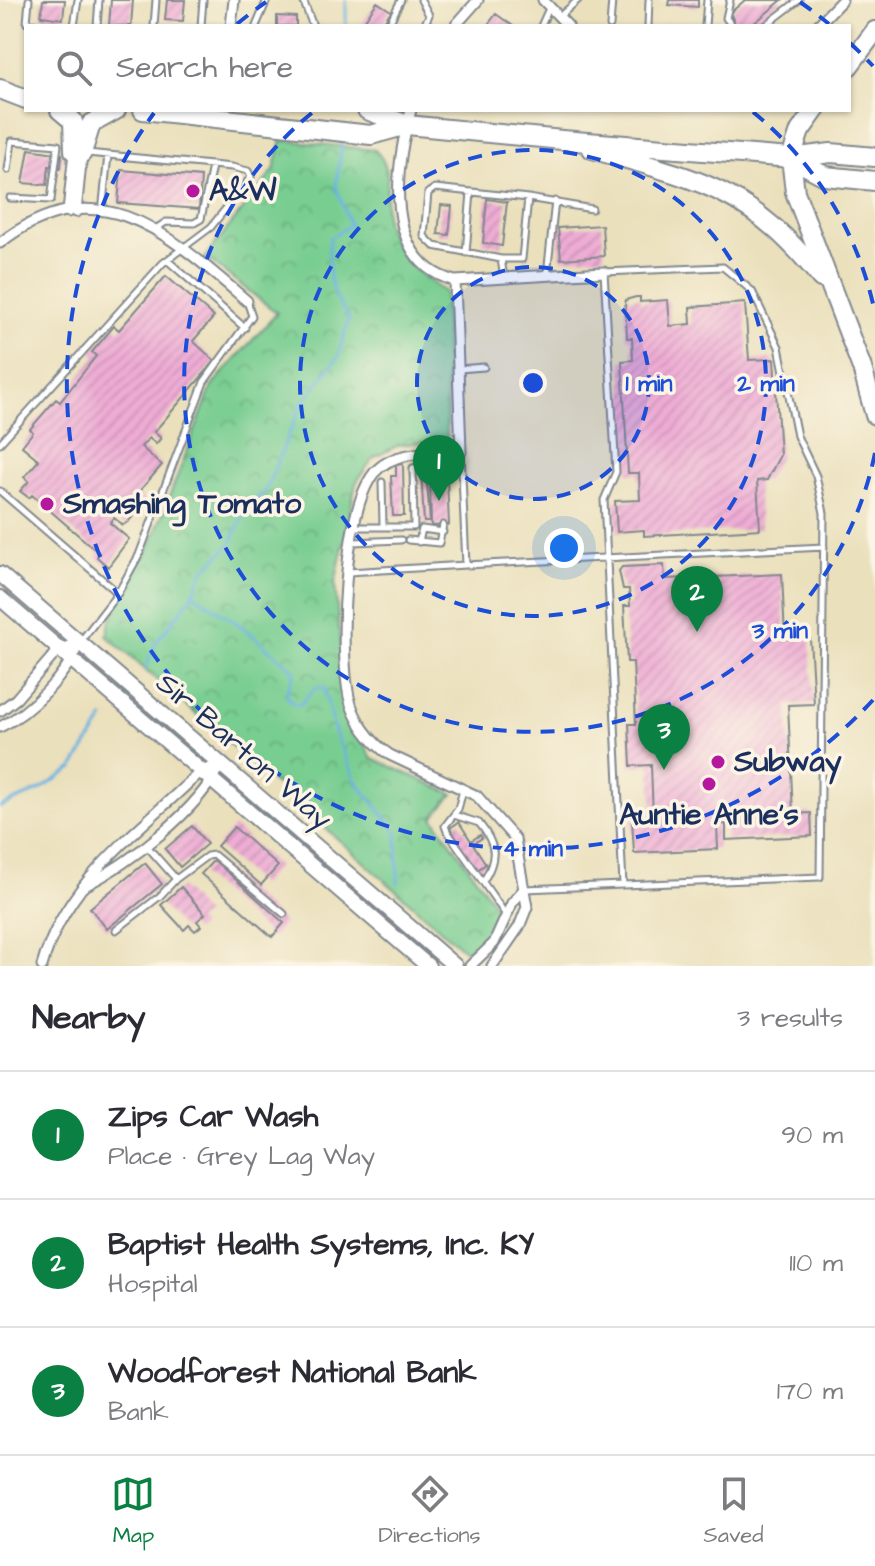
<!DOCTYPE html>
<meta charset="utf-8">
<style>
:root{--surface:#fff;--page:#f7f7f7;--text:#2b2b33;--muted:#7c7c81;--line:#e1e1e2;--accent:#0b8043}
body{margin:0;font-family:"Architects Daughter",sans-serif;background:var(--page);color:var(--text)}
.you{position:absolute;left:564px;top:548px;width:28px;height:28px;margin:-20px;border:6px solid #fff;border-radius:50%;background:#1a73e8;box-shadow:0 0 0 12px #1a73e833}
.badge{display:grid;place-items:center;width:52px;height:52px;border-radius:50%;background:var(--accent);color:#fff;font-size:26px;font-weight:700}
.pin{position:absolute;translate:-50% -66px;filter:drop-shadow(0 2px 4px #0008)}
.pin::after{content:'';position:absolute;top:42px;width:28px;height:24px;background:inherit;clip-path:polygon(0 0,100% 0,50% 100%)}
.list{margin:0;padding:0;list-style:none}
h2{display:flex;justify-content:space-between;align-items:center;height:104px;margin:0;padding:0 32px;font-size:34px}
h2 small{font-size:26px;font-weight:400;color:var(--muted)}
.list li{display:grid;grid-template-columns:52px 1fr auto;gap:24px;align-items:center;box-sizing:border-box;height:128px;padding:0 32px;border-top:2px solid var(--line)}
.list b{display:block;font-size:30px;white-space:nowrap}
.list p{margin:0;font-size:26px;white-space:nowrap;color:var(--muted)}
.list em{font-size:26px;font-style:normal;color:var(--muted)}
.icon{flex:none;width:44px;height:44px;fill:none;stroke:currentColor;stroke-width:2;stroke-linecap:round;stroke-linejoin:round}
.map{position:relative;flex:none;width:875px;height:966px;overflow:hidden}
.search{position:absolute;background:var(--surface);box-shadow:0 2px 6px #0004;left:24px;right:24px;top:24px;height:88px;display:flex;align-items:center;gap:20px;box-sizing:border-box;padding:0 28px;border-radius:0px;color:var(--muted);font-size:30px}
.sheet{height:488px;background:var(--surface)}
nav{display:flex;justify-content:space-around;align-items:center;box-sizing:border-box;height:112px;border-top:2px solid var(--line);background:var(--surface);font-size:22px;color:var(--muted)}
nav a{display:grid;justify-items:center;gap:4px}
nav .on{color:var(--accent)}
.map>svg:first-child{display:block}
.park{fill:url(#park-crowns);stroke:#4a7e78;stroke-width:2}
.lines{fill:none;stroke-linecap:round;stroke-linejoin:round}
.stream{stroke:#68b1e0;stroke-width:3}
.building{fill:url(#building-hatch)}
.lane-casing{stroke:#82888d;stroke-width:9}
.street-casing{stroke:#82888d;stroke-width:13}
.secondary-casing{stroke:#82888d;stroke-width:18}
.highway-casing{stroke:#82888d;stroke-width:22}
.lane{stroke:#fff;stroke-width:5}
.street{stroke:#fff;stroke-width:9}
.secondary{stroke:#fff;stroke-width:14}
.highway{stroke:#fff;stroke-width:18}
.ring{fill:none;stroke:#1d4ed8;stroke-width:4;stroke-dasharray:14 10}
.poi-dot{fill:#b5179e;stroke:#fcf5e5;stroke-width:3}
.labels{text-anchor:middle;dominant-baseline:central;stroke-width:7;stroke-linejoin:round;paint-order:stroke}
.poi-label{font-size:30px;font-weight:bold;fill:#1b2f5e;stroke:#fcf5e5;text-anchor:start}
.street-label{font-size:30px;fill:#1b2f5e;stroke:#fcf5e5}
.centre{fill:#1d4ed8;stroke:#fcf5e5;stroke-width:4}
.ring-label{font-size:24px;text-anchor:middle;font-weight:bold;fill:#1d4ed8;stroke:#fcf5e5;stroke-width:7;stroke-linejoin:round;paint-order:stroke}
</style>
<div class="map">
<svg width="875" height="966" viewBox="0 0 875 966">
<defs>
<pattern id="park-crowns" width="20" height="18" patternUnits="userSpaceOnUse" patternTransform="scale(2)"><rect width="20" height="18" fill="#78cd91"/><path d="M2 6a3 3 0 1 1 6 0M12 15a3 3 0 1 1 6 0" fill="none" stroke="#67b07f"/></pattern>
<pattern id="building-hatch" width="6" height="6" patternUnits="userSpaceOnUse" patternTransform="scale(2)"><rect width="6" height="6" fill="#eeacd4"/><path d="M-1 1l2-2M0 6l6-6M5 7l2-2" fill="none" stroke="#cc94b8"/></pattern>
</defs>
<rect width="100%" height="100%" fill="#fcf5e5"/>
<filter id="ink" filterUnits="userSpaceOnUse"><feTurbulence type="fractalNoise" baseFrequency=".0125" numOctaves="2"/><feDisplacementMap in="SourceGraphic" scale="16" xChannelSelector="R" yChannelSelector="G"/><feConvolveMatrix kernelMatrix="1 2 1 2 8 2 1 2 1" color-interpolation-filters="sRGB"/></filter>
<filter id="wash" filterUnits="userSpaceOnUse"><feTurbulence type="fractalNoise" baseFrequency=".006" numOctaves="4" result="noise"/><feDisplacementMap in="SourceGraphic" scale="32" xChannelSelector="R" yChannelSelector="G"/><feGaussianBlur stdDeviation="1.8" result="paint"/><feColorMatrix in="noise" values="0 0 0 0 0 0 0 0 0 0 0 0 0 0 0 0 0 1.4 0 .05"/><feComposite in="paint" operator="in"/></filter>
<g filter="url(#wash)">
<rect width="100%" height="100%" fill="#eae0bc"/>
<path class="park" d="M282,140L375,150C397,172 382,194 386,221C393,255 419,274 445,292L447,439L399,445L373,458L356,483L335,584L346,712L372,758L453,794L433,817L500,912L488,936L465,951L107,636L110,621L152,541L213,384L277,313L205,257L274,170Z"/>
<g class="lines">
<path class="stream" d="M346,26V0
M342,143L336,187L350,225L330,238C327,273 328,290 349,318L338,357L302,403L267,487L240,521L231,544L203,571L193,594L240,625L295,671L286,695L293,704H301L315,688H324L335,733L356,781L397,832L398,883
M146,668L155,644L193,595
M0,807L40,790L73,768L104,718"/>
</g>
<g id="blocks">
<path class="building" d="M43,0H65L63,19L41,16Z
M111,0H133L131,26H109Z
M167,0H185L183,21L165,20Z
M670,0H698V7L669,5Z
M745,0H782L751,26H736L730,13Z
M377,2L391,11L381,26H361Z
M496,14L513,26H487Z
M277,16L296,17V26H277Z
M29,149L62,154L61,168L49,166L47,185L23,183Z
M121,170L201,177L199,209L118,203Z
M487,199L507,202L502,246L483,243Z
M441,205L452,206L449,235L438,234Z
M602,225L604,256L561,259L558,228Z
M166,276L214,317L193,341L215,361L154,432L161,438L156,444L149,438L141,447L162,465L137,494L145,502L129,521L123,525L114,518L110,523L129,539L108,567L97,557L99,553L32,495L29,498L20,491L29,481L24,477L39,460L22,446L33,432L30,429L56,399L60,402L96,356L92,352L114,326L119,330Z
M636,297H640V302L668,300L670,326L691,324L690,307L745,303L749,360L774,359L780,455L767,480L757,481L760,529L644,536V530L617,532L615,501L640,500L639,473H628L622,361L633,360L632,338H627L625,300Z
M403,464L404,516H393L391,476H396V465Z
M426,471L430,522H424L421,472Z
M430,477H447L449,525L431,526Z
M664,565L665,579L782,574L785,639L810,638L814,704L788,705L793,814L811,813L812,836L726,840V824L717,825L718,849L634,853L632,819L653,818L651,765L631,766L629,724H636L633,662H627L624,606H630L629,589H623L619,571L622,567Z
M459,822L471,841L480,835L482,838L473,844L486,864L477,870L450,828Z
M192,826L207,844L180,867L165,849Z
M234,827L278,866L261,885L217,846Z
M214,860L284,923L272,937L201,874Z
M145,863L162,884L107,929L90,908Z
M181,887L205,914L197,921L201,926L195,931L189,925L184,930L161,905Z"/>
</g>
</g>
<g filter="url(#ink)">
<use href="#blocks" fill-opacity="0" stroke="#82888d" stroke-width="2"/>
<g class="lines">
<g class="lane-casing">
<path id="lane" d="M29,0L27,23L50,26
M303,0L313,26
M421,0L429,15L424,26
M730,0L726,18L732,26
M560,16L578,0
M74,26L78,0
M97,26L99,0
M154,26L156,0
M201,26L203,0
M256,26L267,0
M388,26L401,0
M541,26L550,6
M610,26L612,0
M648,26L649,0
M705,26L707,0
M765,26L799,0
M8,170L12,141L58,145L51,200L10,198
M528,198L592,209
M102,212L108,155
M157,228L166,222L194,223L201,219L212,166
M466,253L471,192
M501,259H522L528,198L435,188L428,193L424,236L434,246L501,259L504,278
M167,260L245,328
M547,275L555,201
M459,369L484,367
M0,443L163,263L211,227L251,177L248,171L232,167L87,153
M382,482L383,526
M0,491L118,593
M356,527H414L413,468L430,463L439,469L441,477
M408,540L439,543L443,525
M353,542L401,540
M419,542L422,529L443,532
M466,565L824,547
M348,572L466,565L461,453
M80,642L118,593L139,555L204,382L252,316L247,301
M463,790L458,809L445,826L447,831L506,915
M454,815L479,823C496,844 498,857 484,880
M146,845L176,879L207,856L214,855L284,914
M525,889L623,885L604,500L616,472L604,272L723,267L752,291L779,347L797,436L816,476L824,513L820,877L623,885
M116,930L160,896L176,879"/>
</g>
<g class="street-casing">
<path id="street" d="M543,0L568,26
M231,26L234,0
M455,26L478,0
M817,26L842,0
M411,110C395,167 382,262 455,281L604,272
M68,212L74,151
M76,212L82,153
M0,243C99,166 171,236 247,301
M455,281L461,452C433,453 394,449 374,473C343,512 339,649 349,697C354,720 371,743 390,755L477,796L515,839L527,907L519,927L492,966
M0,711L16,699L59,649L79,643
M0,727C31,712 67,675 79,643
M83,887C129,863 199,811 220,764
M42,966C66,879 139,832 200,772L220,764
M470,966L494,943L512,903L524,889"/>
</g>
<g class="secondary-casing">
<path id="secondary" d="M0,574L455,966
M0,598L428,966"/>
</g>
<g class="highway-casing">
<path id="highway" d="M849,66L875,31
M0,89L26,99
M60,110L73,121L74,151
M143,110L371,135L407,125
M367,110L407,125L562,140L791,158L831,153L875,157
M815,110L800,131L791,158L795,192L862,368L875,415
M592,149C696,179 750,188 821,278
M82,153L91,124L116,110
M791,158L825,176L875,181"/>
</g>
<use href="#lane" class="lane"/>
<use href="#street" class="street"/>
<use href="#secondary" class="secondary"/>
<use href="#highway" class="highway"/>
</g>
</g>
<circle cx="533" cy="383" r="116" fill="#1d4ed8" fill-opacity=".12"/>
<g class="ring">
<circle cx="533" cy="383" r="116"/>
<circle cx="533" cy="383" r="233"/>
<path d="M875 453A349 349 0 1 1 313 112M753 112A349 349 0 0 1 875 313"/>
<path d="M873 700A465 465 0 0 1 154 113M237 24A465 465 0 0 1 266 2M800 2A465 465 0 0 1 829 24M850 43A465 465 0 0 1 873 66"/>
</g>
<g class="poi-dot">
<circle cx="193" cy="191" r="8"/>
<circle cx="47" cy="504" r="8"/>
<circle cx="718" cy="762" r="8"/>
<circle cx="709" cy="784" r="8"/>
</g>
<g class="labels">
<g class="poi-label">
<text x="209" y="191">A&amp;W</text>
<text x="63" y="504">Smashing Tomato</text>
<text x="734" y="762">Subway</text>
<text x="709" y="815" text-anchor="middle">Auntie Anne's</text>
</g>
<g class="street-label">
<text transform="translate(244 751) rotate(41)">Sir Barton Way</text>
</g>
</g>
<circle cx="533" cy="383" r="12" class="centre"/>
<g class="ring-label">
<text x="649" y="391">1 min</text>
<text x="766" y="391">2 min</text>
<text x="780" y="638">3 min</text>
<text x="533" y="856">4 min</text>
</g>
</svg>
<div class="you"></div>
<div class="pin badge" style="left:439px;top:501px">1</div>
<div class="pin badge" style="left:697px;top:632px">2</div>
<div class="pin badge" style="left:664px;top:770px">3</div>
<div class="search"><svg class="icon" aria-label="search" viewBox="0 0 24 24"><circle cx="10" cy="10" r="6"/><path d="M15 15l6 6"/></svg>Search here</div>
</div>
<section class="sheet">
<h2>Nearby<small>3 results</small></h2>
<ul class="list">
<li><span class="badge">1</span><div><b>Zips Car Wash</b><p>Place · Grey Lag Way</p></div><em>90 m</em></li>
<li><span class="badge">2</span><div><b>Baptist Health Systems, Inc. KY</b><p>Hospital</p></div><em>110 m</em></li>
<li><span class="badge">3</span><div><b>Woodforest National Bank</b><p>Bank</p></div><em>170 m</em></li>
</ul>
</section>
<nav>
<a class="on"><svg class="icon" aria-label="map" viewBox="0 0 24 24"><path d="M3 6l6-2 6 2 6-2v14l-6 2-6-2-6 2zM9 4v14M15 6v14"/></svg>Map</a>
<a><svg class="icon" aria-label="directions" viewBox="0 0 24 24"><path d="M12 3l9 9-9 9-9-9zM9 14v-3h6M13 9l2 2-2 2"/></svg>Directions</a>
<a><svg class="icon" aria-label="saved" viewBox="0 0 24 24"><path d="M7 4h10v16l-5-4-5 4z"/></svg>Saved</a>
</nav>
